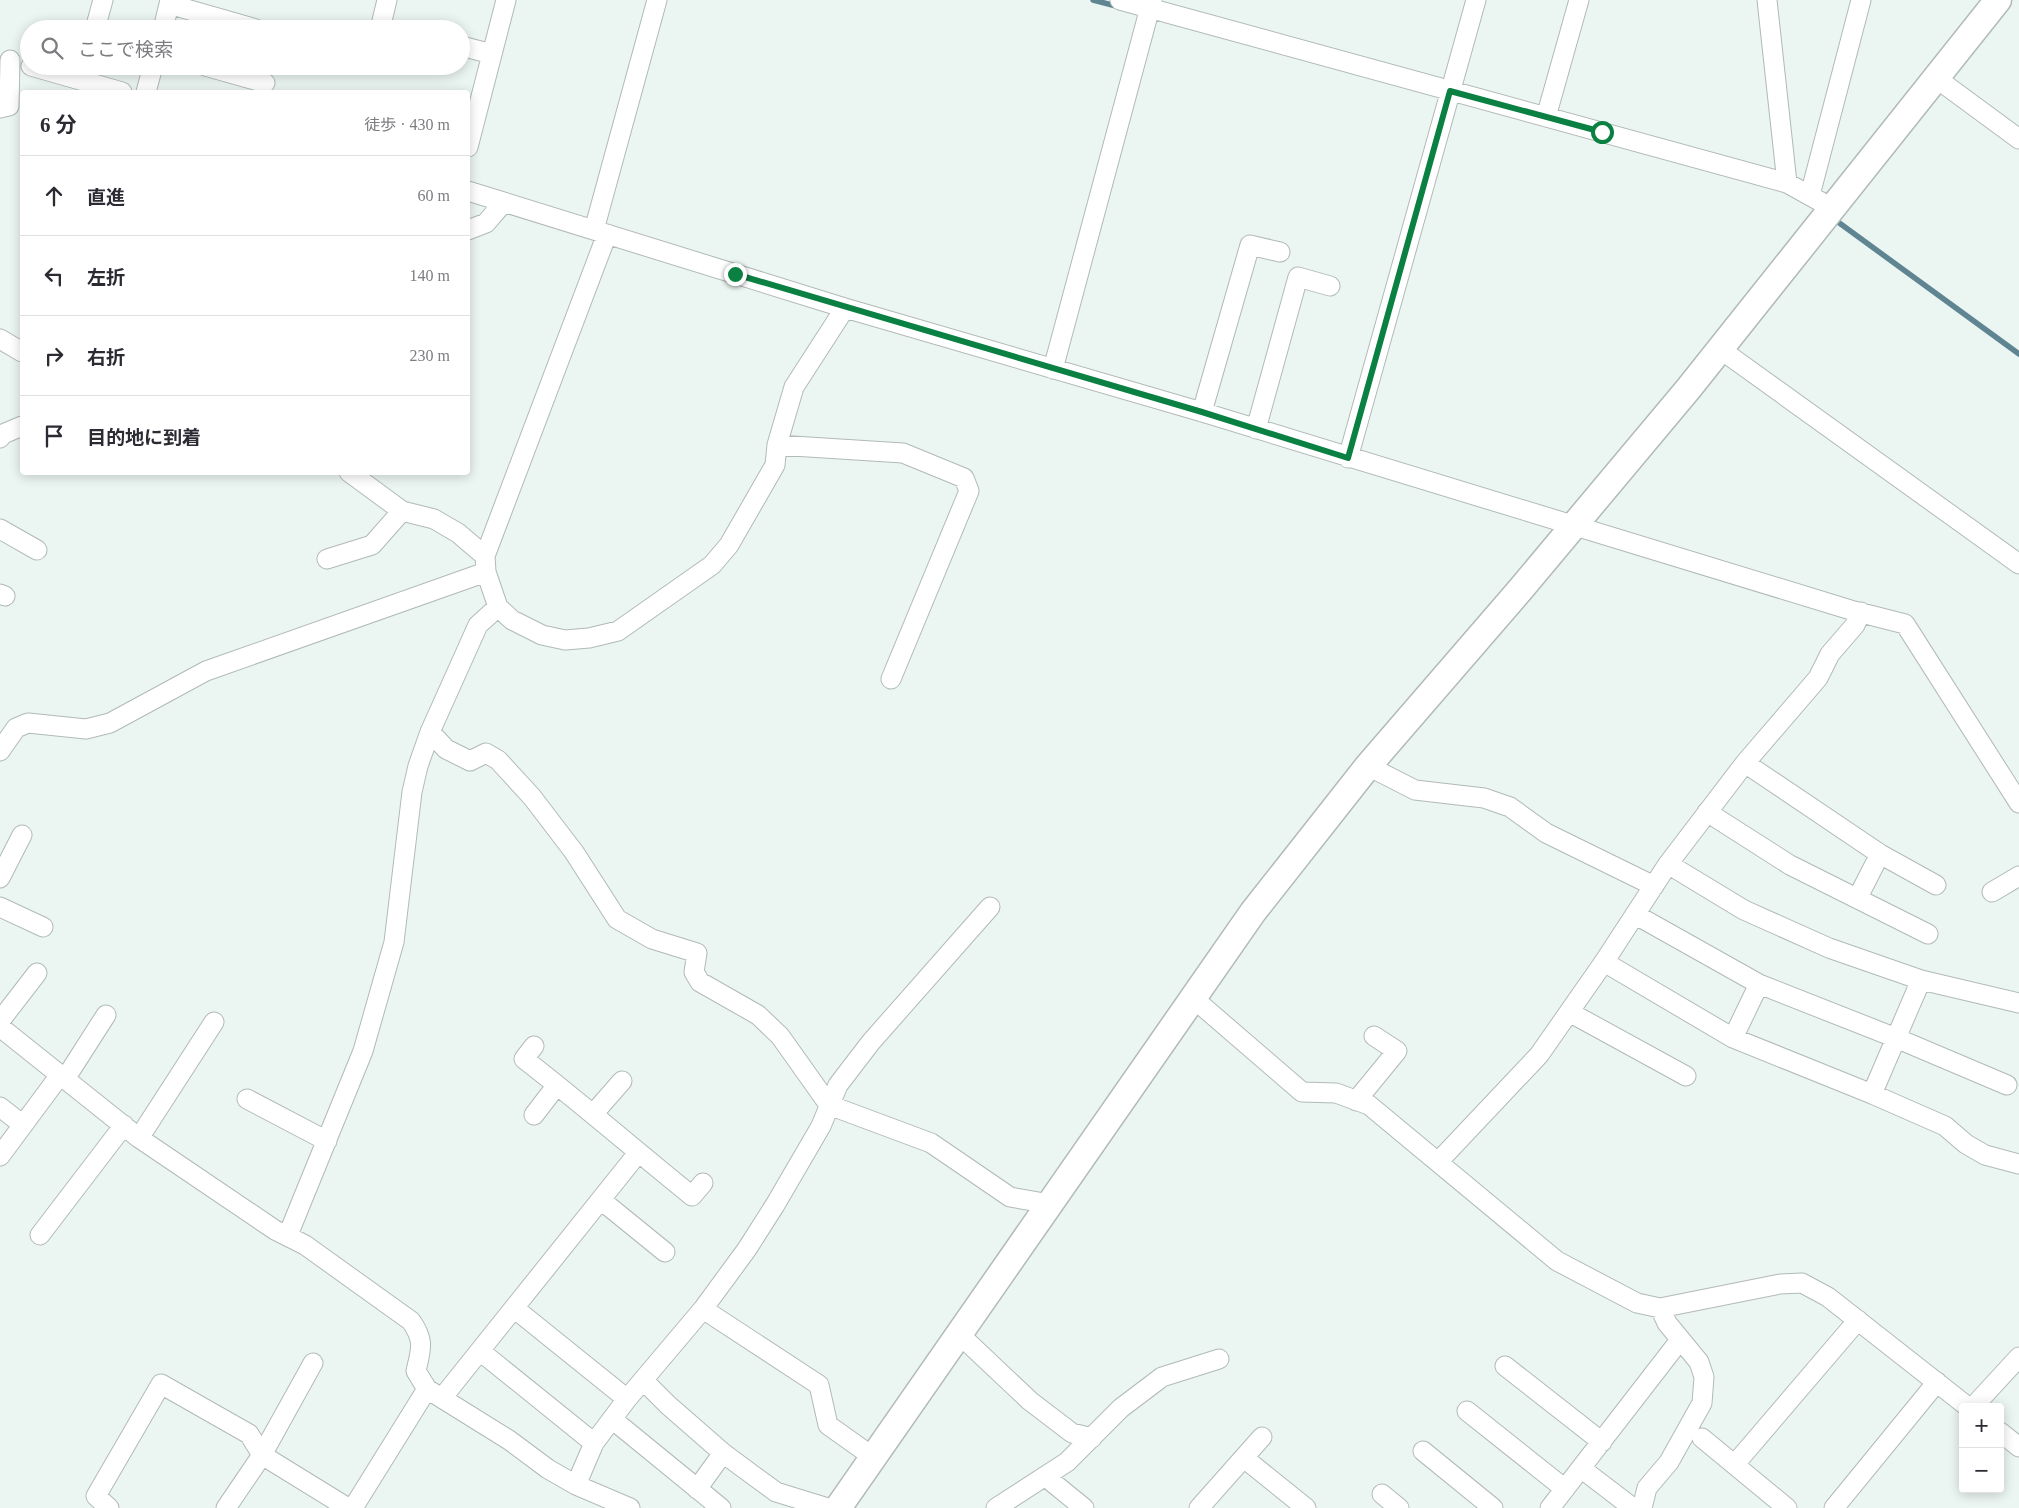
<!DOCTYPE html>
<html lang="ja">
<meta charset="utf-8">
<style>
:root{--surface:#fff;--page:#f7f7f7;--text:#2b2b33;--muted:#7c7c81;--line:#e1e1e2}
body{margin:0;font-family:"Times New Roman","Noto Sans JP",serif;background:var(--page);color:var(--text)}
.controls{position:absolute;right:15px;bottom:15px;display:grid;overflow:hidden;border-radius:5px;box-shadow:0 2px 12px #0003}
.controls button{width:45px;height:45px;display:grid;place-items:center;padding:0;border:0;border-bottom:1px solid var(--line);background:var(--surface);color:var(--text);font:25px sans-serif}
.stop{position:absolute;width:15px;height:15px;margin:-11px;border:4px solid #0b8043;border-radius:50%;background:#fff}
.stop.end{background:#0b8043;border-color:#fff;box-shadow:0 1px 5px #0008}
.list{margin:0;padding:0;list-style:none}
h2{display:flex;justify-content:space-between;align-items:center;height:65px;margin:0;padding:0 20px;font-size:21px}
h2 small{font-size:16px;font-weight:400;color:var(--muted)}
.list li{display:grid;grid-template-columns:32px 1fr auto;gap:15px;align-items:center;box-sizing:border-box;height:80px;padding:0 20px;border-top:1px solid var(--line)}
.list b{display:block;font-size:19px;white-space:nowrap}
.list em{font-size:16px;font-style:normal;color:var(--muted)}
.icon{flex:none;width:28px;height:28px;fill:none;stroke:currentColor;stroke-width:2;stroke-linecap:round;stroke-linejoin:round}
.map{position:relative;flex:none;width:2019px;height:1508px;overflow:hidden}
.search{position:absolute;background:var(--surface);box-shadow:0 2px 12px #0003;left:20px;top:20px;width:450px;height:55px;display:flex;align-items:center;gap:12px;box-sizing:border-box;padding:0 18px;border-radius:28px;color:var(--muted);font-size:19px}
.panel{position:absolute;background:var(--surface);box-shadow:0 2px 12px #0003;left:20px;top:90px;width:450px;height:385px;border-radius:5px}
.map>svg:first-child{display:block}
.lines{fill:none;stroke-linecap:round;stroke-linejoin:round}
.stream{stroke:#5f8593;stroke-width:5.5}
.street-casing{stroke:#b1bab6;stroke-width:21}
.secondary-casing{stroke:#b1bab6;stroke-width:29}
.street{stroke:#fff;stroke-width:19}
.secondary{stroke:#fff;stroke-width:26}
.route{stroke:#0b8043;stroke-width:6}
</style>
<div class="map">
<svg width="2019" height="1508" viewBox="0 0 2019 1508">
<rect width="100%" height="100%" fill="#ebf5f1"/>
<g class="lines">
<path class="stream" d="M1093,0L1120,7
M1838,222L2019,354"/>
<g class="street-casing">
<path id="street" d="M1120,0L1787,183L1832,208
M1767,0L1787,183
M169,4L256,29
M95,29L103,0
M163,29L170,0
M380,29L387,0
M461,46L492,54
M31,66L122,92
M205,66L265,83
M1936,78L2019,139
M146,92L153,66
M0,108L9,106L10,60
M1546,117L1579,0
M468,147L506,0
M468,191L845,308L1202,412L1854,611L1905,624L2019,803
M1810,195L1861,0
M468,230L486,223L504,202
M594,230L657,0
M607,234L485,556L486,572L498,607L512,620L542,635L565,640L589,638L618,631L712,565L729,545L775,465L777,445L794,387L845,308
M0,339L22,352
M1720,349L2019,564
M1053,369L1152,0
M1202,412L1250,245L1280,252
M1256,429L1298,277L1330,286
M0,438L3,434L22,426
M777,445L903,453L964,478L969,491L891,679
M1348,458L1476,0
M349,472L402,511L434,519L458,533L485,556
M0,529L37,550
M327,559L372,545L402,511
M0,594L5,596
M430,732L446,749L470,761L486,753L498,760L532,797L574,852L617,919L652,939L697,953L694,972L700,982L758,1015L780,1036L829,1105L931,1143L1010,1197L1050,1204
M0,751L16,728L28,723L86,729L110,723L206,671L486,572
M1745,763L1880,854L1936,885
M1368,766L1415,790L1484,798L1510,807L1546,833L1654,886
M1707,812L1790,865L1928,934
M1668,864L1744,910L1829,948L1921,980L2019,1003
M0,878L22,835
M1992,892L2019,876
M1858,897L1880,854
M0,907L43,927
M1636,915L1759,984L1896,1038L2007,1085
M1604,962L1733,1038L1872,1094L1945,1126L1966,1144L1985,1155L2019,1164
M1193,998L1302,1092L1336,1093L1369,1105L1557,1261L1637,1303L1660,1308L1780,1284L1802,1283L1828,1297L1968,1407
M1569,1012L1686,1076
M0,1021L37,973
M0,1027L139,1138L275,1230L305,1245L411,1321C425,1341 421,1349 416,1371L427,1389L509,1440L548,1469L576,1485L630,1508
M1733,1038L1759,984
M534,1046L524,1059C581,1103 636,1151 692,1196L703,1183
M65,1079L106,1015
M1872,1094L1921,980
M247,1099L327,1141
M1356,1101L1397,1051L1374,1036
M0,1107L23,1125
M594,1113L622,1081
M534,1115L557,1085
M139,1138L214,1022
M0,1156L60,1075
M1438,1162L1539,1055L1604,962L1668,864L1745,763L1818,678L1830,654L1855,625L1861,612
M601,1200L665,1252
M40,1235L124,1125
M288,1235L363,1051L394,942L412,792L418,766L430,732L478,625L498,607
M514,1308L627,1399
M959,1334L1030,1401L1072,1433L1092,1438
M480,1351L594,1443
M1505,1366L1602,1442
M643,1380L668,1405L723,1453L776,1492L828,1508
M442,1398L638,1153
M1973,1407L2019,1357
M1467,1411L1565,1489
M612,1419L721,1508
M2000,1432L2019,1447
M1702,1438L1787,1508
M1423,1451L1493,1508
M873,1457L828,1425L819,1385L703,1309L747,1249L775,1205L821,1126L838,1085L871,1042L990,907
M1244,1458L1306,1508
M1735,1464L1858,1320
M1582,1469L1633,1508
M1052,1482L1084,1508
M576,1485L594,1443L627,1399L703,1309
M697,1489L723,1453
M1382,1494L1399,1508
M109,1508L96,1496L161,1384L249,1434L262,1455L348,1508
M226,1508L262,1455L313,1363
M353,1508L427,1389
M996,1508L1067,1462L1121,1408L1162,1377L1219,1359
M1199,1508L1262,1437
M1550,1508L1680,1340
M1642,1508L1647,1488L1669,1462L1702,1403L1704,1377L1699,1362L1667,1323L1660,1308
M1834,1508L1937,1382"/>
</g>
<g class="secondary-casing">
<path id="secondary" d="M838,1508L1253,912L1368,766L1520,590L1689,388L1998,0"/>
</g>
<use href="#street" class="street"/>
<use href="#secondary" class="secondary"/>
</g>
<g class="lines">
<path class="route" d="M735,274L1202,412L1348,458L1450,91L1602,132"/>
</g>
</svg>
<div class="controls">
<button>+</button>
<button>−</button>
</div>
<div class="stop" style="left:1602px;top:132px"></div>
<div class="stop end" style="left:735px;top:274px"></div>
<div class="search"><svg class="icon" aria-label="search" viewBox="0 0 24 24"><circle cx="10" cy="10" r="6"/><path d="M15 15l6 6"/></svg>ここで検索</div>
<section class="panel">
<h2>6 分<small>徒歩 · 430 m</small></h2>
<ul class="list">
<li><svg class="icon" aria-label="ahead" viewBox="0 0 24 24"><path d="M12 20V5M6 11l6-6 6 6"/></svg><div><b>直進</b></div><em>60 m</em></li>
<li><svg class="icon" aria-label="left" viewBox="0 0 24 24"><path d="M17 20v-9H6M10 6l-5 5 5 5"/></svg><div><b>左折</b></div><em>140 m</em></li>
<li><svg class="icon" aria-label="right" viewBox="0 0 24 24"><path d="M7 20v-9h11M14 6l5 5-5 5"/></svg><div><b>右折</b></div><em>230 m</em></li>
<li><svg class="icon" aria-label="arrive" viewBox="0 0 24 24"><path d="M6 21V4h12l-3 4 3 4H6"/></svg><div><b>目的地に到着</b></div></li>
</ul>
</section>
</div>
